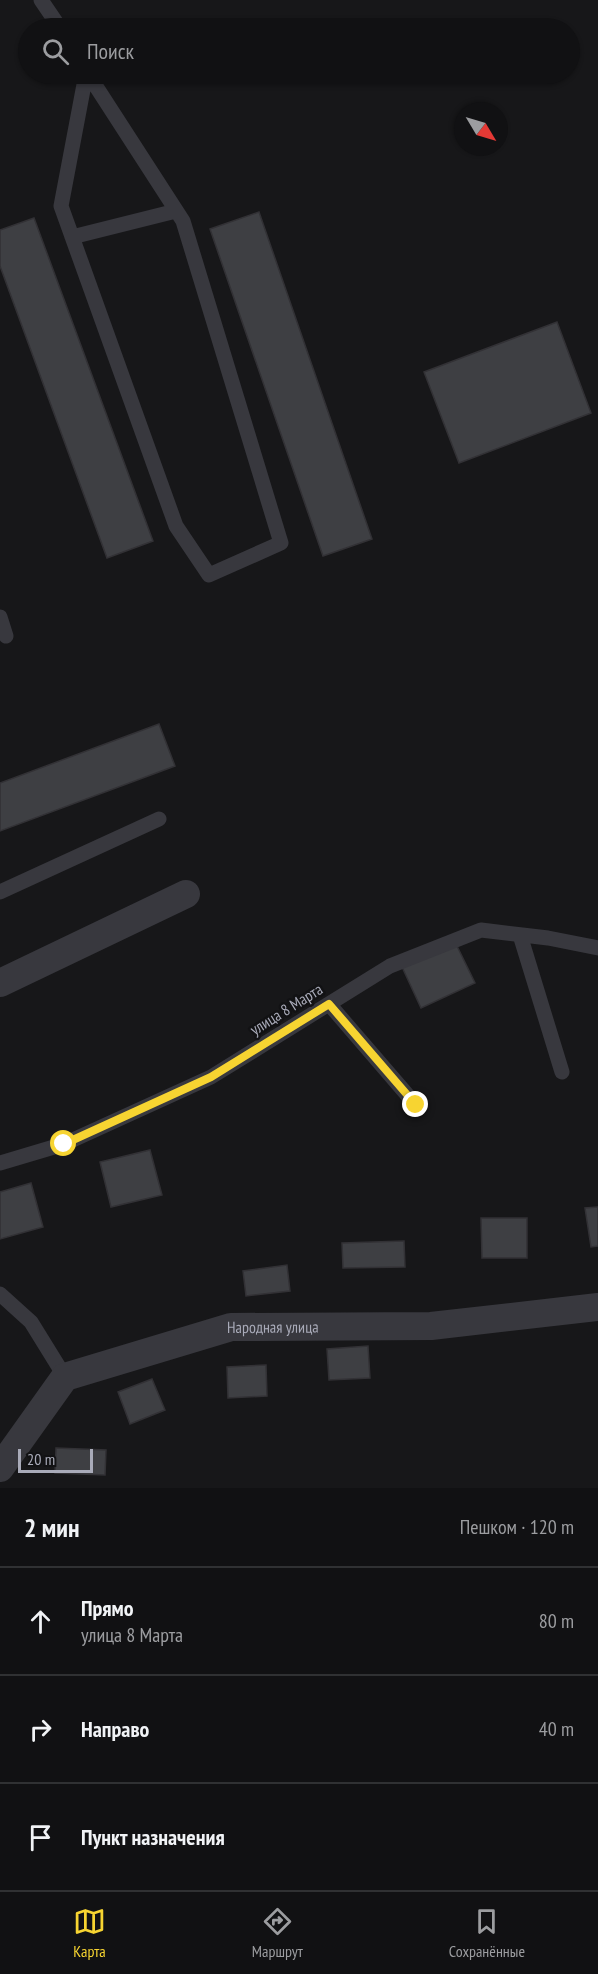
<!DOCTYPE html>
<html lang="ru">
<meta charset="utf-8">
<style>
:root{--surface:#111113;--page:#1e1f21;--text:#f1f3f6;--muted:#9c9da0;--line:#303133;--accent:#f7d431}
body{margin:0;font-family:"PT Sans Narrow",sans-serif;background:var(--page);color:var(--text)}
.compass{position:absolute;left:454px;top:102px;width:54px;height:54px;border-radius:50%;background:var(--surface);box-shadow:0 2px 4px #0004;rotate:128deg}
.scale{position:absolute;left:18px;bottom:15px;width:75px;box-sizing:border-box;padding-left:6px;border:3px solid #a9abb9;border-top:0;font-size:16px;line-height:21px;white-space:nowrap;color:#a9abb9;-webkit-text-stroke:4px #121214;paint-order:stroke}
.stop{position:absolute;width:18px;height:18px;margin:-14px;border:4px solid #f7d431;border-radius:50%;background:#fff}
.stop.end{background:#f7d431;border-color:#fff;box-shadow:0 2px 6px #0008}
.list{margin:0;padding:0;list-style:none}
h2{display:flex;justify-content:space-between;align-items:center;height:78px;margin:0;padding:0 24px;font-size:26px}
h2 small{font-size:20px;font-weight:400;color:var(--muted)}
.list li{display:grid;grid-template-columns:39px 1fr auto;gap:18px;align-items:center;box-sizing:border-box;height:108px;padding:0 24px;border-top:2px solid var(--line)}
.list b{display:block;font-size:22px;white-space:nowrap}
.list p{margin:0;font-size:20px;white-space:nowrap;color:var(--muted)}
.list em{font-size:20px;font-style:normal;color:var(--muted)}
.icon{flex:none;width:33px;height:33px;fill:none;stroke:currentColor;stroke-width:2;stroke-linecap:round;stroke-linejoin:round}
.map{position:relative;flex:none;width:598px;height:1488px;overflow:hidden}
.search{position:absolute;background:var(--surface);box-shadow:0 2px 4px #0004;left:18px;right:18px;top:18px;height:66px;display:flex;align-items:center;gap:15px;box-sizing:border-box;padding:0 21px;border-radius:33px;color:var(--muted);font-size:22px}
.sheet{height:402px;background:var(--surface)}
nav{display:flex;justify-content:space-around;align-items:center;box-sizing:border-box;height:84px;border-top:2px solid var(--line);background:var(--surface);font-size:16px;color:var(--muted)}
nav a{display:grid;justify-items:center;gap:3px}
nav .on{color:var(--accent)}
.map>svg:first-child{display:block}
.building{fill:#3e3f43;stroke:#323135;stroke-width:1.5}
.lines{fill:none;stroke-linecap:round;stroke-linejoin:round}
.service{stroke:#38383e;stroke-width:15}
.minor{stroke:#38383e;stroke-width:28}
.route{stroke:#f7d431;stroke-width:8}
.labels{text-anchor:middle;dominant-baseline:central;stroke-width:5;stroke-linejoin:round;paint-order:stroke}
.street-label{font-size:16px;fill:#a9abb9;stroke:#121214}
</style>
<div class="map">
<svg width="598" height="1488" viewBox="0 0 598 1488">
<rect width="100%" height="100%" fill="#171719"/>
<path class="building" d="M259,212L372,539L323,556L210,229Z
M34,218L153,541L107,558L0,266V230Z
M557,322L591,413L459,463L424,372Z
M159,724L175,766L0,831V783Z
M456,944L475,983L421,1008L402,967Z
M150,1150L162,1195L111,1207L100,1162Z
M31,1183L43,1227L0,1239V1192Z
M598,1207V1246L591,1247L585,1208Z
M481,1218H527V1258H482Z
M404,1241L405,1267L343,1268L342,1243Z
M287,1265L290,1291L246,1296L243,1271Z
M368,1346L370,1378L329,1380L327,1349Z
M266,1365L267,1396L228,1398L227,1367Z
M152,1379L165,1410L130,1424L118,1392Z
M56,1448L106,1450L105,1475L55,1473Z"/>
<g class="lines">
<path class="service" d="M41,0L60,28
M86,74L61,206L176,526L209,575L281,543L183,221L88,74
M72,237L176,211
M0,617L6,636
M0,892L159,819
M520,935L562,1072
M329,1004L416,1105
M0,1163L64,1144L211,1077L390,966L481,930L548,938L598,948
M0,1294L31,1322L65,1377"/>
<g class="minor">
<path d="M0,983L186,894"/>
<path id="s1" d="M0,1468L65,1377L231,1327L431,1326L598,1307"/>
</g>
</g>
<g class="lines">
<path class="route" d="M64,1144L211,1077L329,1004L416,1105"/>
</g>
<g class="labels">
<g class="street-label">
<text transform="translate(286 1009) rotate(-32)">улица 8 Марта</text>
<text stroke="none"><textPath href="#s1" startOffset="327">Народная улица</textPath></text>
</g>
</g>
</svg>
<svg class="compass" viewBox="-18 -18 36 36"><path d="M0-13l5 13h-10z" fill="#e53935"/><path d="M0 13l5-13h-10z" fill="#9c9da0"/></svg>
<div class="scale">20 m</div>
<div class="stop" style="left:64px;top:1144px"></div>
<div class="stop end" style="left:416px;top:1105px"></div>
<div class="search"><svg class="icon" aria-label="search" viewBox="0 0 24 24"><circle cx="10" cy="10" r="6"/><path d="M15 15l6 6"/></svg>Поиск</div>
</div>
<section class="sheet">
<h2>2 мин<small>Пешком · 120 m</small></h2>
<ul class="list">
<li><svg class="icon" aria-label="ahead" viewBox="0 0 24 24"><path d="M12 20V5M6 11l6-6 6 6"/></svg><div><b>Прямо</b><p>улица 8 Марта</p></div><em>80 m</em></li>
<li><svg class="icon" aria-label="right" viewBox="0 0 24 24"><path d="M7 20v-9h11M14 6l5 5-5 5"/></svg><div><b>Направо</b></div><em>40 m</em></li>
<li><svg class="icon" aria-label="arrive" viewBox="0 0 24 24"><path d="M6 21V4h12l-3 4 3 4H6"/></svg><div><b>Пункт назначения</b></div></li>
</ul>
</section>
<nav>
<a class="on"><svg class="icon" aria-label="map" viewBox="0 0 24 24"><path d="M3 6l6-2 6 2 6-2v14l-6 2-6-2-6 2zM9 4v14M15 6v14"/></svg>Карта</a>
<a><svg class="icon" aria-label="directions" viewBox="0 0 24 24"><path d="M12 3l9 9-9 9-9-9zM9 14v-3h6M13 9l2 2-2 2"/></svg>Маршрут</a>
<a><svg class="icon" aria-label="saved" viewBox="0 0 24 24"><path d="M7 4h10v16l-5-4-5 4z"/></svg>Сохранённые</a>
</nav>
